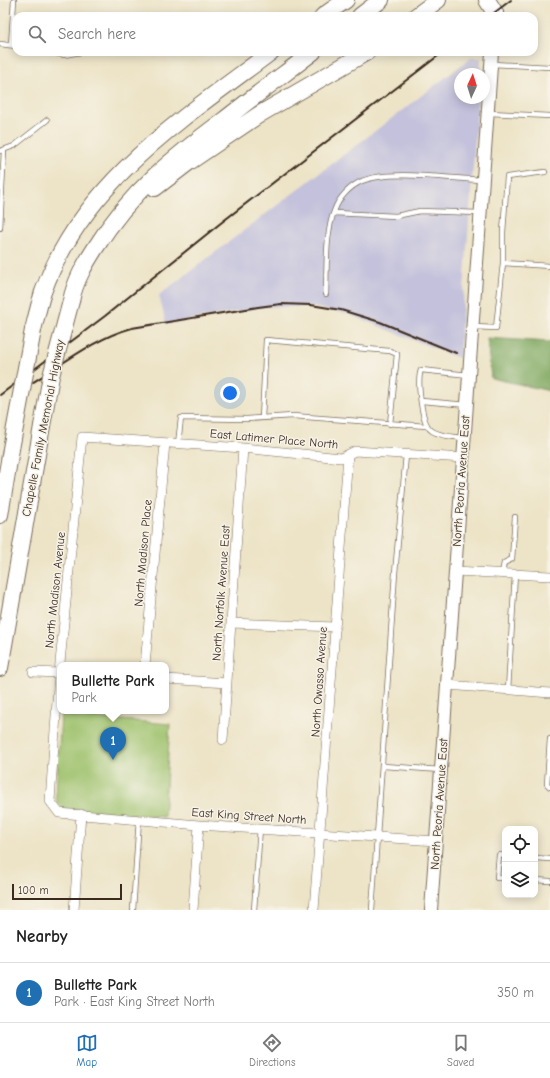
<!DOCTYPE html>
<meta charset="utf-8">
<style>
:root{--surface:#fff;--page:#f6f6f6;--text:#222;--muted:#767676;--line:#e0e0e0;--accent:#1f6fb2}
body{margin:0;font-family:"Comic Neue",sans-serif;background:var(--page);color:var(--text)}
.controls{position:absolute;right:12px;bottom:12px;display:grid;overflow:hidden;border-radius:8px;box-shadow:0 2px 10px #0003}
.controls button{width:36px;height:36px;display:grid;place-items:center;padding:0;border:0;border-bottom:1px solid var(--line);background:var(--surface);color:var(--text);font:20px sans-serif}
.compass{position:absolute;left:454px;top:68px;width:36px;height:36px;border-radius:50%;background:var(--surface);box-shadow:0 2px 10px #0003;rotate:4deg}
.scale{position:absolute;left:12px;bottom:10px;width:110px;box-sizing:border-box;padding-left:4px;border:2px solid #3b2a1e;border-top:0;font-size:11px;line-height:14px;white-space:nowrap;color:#3b2a1e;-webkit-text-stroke:3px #f7f3e8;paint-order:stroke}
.you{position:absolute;left:230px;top:393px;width:14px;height:14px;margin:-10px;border:3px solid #fff;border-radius:50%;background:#1a73e8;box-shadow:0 0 0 6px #1a73e833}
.badge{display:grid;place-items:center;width:26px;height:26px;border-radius:50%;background:var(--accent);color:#fff;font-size:13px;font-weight:700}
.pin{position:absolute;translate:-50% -33px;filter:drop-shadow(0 1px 2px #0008)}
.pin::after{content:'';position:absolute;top:21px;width:14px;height:12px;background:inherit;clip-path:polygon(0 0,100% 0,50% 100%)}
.popup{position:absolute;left:57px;top:662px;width:112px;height:52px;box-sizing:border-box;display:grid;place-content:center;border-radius:8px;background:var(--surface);filter:drop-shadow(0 1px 3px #0005);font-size:13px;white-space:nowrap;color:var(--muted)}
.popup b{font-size:15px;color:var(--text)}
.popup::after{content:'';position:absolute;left:50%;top:100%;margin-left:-8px;border:8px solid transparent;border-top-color:var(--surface)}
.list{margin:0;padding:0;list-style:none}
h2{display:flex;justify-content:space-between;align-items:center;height:52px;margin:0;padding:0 16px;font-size:17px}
h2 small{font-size:13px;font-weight:400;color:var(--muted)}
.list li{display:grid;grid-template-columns:26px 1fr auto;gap:12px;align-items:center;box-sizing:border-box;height:60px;padding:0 16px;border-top:1px solid var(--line)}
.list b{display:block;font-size:15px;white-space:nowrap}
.list p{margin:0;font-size:13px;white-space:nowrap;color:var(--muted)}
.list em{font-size:13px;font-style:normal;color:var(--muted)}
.icon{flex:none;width:22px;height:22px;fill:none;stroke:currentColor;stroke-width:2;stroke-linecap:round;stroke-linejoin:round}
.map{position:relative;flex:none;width:550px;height:910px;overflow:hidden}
.search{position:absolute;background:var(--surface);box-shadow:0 2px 10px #0003;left:12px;right:12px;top:12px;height:44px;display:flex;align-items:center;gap:10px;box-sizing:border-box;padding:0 14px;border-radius:12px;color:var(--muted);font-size:15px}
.sheet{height:112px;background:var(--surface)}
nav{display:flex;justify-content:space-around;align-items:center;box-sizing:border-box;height:56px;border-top:1px solid var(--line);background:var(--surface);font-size:11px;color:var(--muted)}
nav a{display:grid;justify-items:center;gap:2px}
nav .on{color:var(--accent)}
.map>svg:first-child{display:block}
.industrial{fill:#c3c1db}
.green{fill:#9dc16b;stroke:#6c7644}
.forest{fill:#7ea75f;stroke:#5c683e}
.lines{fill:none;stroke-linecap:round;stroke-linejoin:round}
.service-casing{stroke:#796b59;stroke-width:6}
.minor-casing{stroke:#796b59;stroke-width:10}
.secondary-casing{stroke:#796b59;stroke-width:14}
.motorway-casing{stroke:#796b59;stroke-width:18}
.service{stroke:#fff;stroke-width:4.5}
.minor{stroke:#fff;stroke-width:9}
.secondary{stroke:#fff;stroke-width:12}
.motorway{stroke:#fff;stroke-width:16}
.rail{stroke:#3b2a1e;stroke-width:2}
.motorway-bridge-casing{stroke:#796b59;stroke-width:18;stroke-linecap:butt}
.motorway-bridge{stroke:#fff;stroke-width:16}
.labels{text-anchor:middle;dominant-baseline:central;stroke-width:3;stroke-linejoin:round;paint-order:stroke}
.street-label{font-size:12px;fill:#3b2a1e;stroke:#f7f3e8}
</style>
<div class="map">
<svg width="550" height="910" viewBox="0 0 550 910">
<rect width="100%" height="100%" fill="#f7f3e8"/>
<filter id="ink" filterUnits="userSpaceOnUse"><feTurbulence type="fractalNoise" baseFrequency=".025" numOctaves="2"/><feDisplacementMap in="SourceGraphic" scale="8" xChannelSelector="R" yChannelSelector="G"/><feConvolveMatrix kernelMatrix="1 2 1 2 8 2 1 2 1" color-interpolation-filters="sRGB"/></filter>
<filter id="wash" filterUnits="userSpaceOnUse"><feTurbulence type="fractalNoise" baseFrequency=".012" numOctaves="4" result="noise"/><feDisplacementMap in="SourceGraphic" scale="16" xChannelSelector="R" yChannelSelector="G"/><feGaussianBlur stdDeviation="0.9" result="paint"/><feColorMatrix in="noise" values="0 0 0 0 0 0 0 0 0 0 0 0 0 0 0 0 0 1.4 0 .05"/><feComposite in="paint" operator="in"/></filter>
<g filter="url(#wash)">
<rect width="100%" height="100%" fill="#ede4c7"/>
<path class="industrial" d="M471,58H481L480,74H460V98H478L459,358L348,314L312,307H264L166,324L159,295Z"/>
<path class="green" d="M61,715L170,724L164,817L64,809C59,805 56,802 56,795Z"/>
<path class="forest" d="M487,338L550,342V391L491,378Z"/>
</g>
<g filter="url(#ink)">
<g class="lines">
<g class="service-casing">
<path id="service" d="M0,44L16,46
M11,45L14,0
M53,52L64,55L81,52
M493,64L550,67
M489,113L550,116
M0,151L14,146L47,120
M334,213L396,216L420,211L480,213
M0,228L4,150
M503,263V232L507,177L545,172
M326,294C327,268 325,232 335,209C339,198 350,186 362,181C390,169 451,179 483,180
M474,327L496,328L503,263L550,266
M422,401L467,405
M262,418L266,340L390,351L397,354L390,424
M464,438C455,437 438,436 431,430C421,423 417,380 421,370L469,375
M178,444L181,418L247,419L293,416L426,426
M502,573L504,563L512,559L515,517
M508,690L515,574
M550,739L547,784L550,787
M383,766L441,770
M505,856L499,855L497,878H505
M535,858L550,859
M535,880L550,881
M133,910L139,819
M254,910L260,828
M372,910L395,573L406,455"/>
</g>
<g class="minor-casing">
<path id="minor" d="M455,571L550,576
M231,623L335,627
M145,665L165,443
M33,672L60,673
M166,679L227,683
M447,685L550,693
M223,740L243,448
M436,841L199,825L59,813L50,801L59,673L82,437L243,448L341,458L355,451L463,458
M74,910L81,814
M193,910L199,825
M314,910L348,455"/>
</g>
<g class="secondary-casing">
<path id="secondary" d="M431,910L492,52"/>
</g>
<g class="motorway-casing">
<path id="motorway" d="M487,0L495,13
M323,16L346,0
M360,16L381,0
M416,16L438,0
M155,188L189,162L260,114L367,52
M71,301C75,281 85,264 96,247C130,192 173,158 224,120C253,97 283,75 313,52
M33,330C36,318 39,305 43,292C82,183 183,118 271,52
M0,515L11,449
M0,668L42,426"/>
</g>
<use href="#service" class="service"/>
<use href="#minor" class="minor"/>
<use href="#secondary" class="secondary"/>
<use href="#motorway" class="motorway"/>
<path class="rail" d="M490,16L511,0
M30,384C63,364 95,338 132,328L258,307L281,304L311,305L341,310L380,322L456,353
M0,395L105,316L222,222L443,52"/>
<g class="motorway-bridge-casing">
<path id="motorway-bridge" d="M42,426L51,376L71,301
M11,449L33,330"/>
</g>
<use href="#motorway-bridge" class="motorway-bridge"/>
</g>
</g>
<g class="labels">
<g class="street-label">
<text transform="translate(43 428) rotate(-79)">Chapelle Family Memorial Highway</text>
<text transform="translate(274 439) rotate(5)">East Latimer Place North</text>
<text transform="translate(461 481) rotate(-86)">North Peoria Avenue East</text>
<text transform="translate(143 553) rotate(-85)">North Madison Place</text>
<text transform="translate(55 590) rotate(-84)">North Madison Avenue</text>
<text transform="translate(221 593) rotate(-86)">North Norfolk Avenue East</text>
<text transform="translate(319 682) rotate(-86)">North Owasso Avenue</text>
<text transform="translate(439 804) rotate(-86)">North Peoria Avenue East</text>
<text transform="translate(249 816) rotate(4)">East King Street North</text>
</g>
</g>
</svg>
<div class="controls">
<button><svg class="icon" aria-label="locate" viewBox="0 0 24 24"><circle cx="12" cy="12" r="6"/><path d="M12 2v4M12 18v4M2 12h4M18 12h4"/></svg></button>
<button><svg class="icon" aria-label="layers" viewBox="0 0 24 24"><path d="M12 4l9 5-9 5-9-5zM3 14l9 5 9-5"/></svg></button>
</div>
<svg class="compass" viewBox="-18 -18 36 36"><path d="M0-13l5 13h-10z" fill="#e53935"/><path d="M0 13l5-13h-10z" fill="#767676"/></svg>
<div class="scale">100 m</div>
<div class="you"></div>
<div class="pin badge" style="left:113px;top:760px">1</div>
<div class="popup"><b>Bullette Park</b>Park</div>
<div class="search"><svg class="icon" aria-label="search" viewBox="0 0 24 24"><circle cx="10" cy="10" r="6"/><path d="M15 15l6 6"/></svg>Search here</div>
</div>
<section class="sheet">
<h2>Nearby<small></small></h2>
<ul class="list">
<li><span class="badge">1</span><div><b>Bullette Park</b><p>Park · East King Street North</p></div><em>350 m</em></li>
</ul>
</section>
<nav>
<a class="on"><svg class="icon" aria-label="map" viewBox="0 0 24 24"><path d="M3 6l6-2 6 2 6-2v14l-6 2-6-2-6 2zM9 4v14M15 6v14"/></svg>Map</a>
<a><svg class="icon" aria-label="directions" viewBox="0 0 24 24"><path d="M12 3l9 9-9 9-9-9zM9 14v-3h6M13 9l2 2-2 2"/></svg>Directions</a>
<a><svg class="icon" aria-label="saved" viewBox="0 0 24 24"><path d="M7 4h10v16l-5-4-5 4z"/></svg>Saved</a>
</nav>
